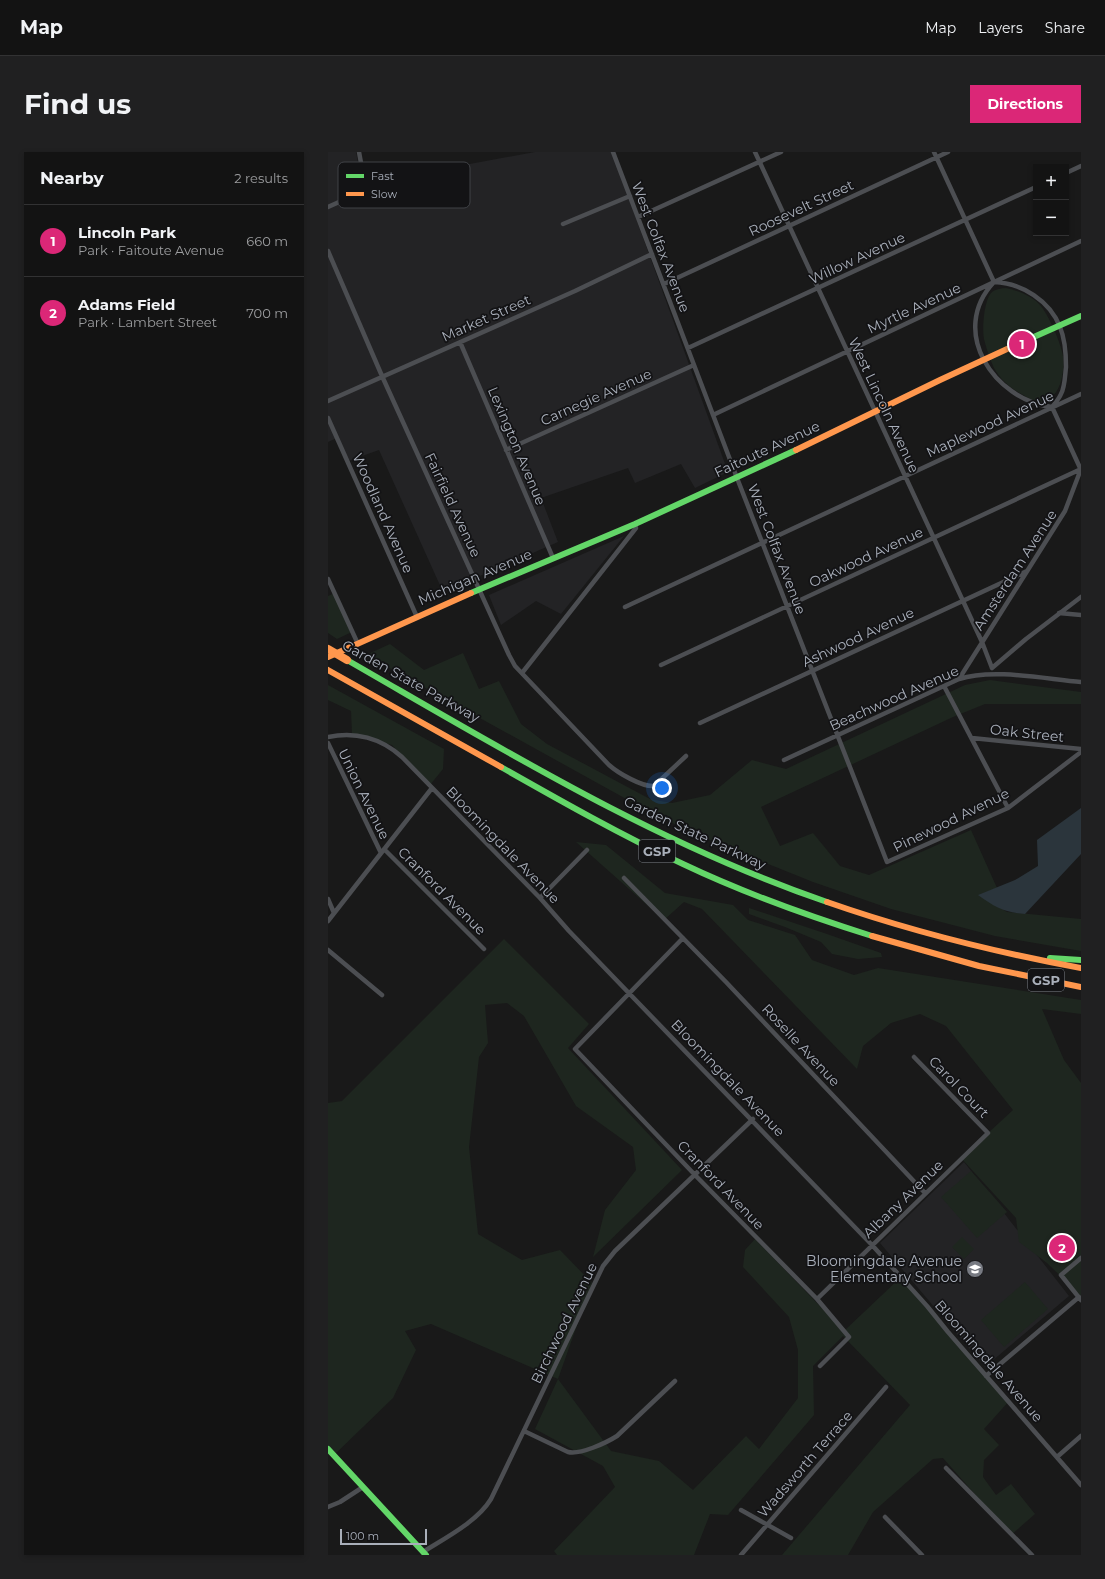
<!DOCTYPE html>
<meta charset="utf-8">
<style>
:root{--surface:#131313;--page:#202021;--text:#f1f3f6;--muted:#9d9ea0;--line:#323233;--accent:#db2777}
body{margin:0;font-family:Montserrat,sans-serif;background:var(--page);color:var(--text)}
.controls{position:absolute;right:12px;top:12px;display:grid;overflow:hidden;border-radius:0px;box-shadow:0 2px 6px #0003}
.controls button{width:36px;height:36px;display:grid;place-items:center;padding:0;border:0;border-bottom:1px solid var(--line);background:var(--surface);color:var(--text);font:20px sans-serif}
.scale{position:absolute;left:12px;bottom:10px;width:87px;box-sizing:border-box;padding-left:4px;border:2px solid #a9afba;border-top:0;font-size:11px;line-height:14px;white-space:nowrap;color:#a9afba;-webkit-text-stroke:3px #131315;paint-order:stroke}
.you{position:absolute;left:334px;top:636px;width:14px;height:14px;margin:-10px;border:3px solid #fff;border-radius:50%;background:#1a73e8;box-shadow:0 0 0 6px #1a73e833}
.badge{display:grid;place-items:center;width:26px;height:26px;border-radius:50%;background:var(--accent);color:#fff;font-size:13px;font-weight:700}
.pin{position:absolute;translate:-50% -50%;border:2px solid #fff;box-shadow:0 1px 4px #0006}
.list{margin:0;padding:0;list-style:none}
h2{display:flex;justify-content:space-between;align-items:center;height:52px;margin:0;padding:0 16px;font-size:17px}
h2 small{font-size:13px;font-weight:400;color:var(--muted)}
.list li{display:grid;grid-template-columns:26px 1fr auto;gap:12px;align-items:center;box-sizing:border-box;height:72px;padding:0 16px;border-top:1px solid var(--line)}
.list b{display:block;font-size:15px;white-space:nowrap}
.list p{margin:0;font-size:13px;white-space:nowrap;color:var(--muted)}
.list em{font-size:13px;font-style:normal;color:var(--muted)}
.map{position:relative;flex:none;width:753px;height:1403px;overflow:hidden;border-radius:0px}
header{display:flex;align-items:center;gap:24px;box-sizing:border-box;height:56px;padding:0 20px;background:var(--surface);border-bottom:1px solid var(--line)}
header strong{font-size:19px}
nav{display:flex;gap:22px;margin-inline-start:auto;font-size:14px}
.intro{display:flex;align-items:center;justify-content:space-between;box-sizing:border-box;height:96px;padding:0 24px}
h1{margin:0;font-size:28px}
.button{padding:10px 18px;border-radius:0px;background:var(--accent);color:#fff;font-size:14px;font-weight:700}
main{display:flex;gap:24px;padding:0 24px}
aside{flex:1;background:var(--surface);border-radius:0px;box-shadow:0 2px 6px #0003}
.map>svg:first-child{display:block}
.built{fill:#232325}
.green{fill:#1e261f}
.water{fill:#2b353c}
.lines{fill:none;stroke-linecap:round;stroke-linejoin:round}
.street{stroke:#4c4e52;stroke-width:4.5}
.fast{stroke:#63d668;stroke-width:6}
.slow{stroke:#ff974d;stroke-width:6}
.slow-bridge{stroke:#ff974d;stroke-width:8}
.labels{text-anchor:middle;dominant-baseline:central;stroke-width:3.5;stroke-linejoin:round;paint-order:stroke}
.shield{fill:#131315;stroke:#7c8088;stroke-width:1}
.shield-label{font-size:13px;font-weight:bold;fill:#a9afba}
.street-label{font-size:14px;fill:#a9afba;stroke:#131315}
.poi-label{font-size:14px;fill:#a9afba;stroke:#131315;text-anchor:end}
.key{fill:#131315;stroke:#404247;stroke-width:1}
.key-label{font-size:11px;fill:#a9afba}
</style>
<header>
<strong>Map</strong>
<nav><a>Map</a><a>Layers</a><a>Share</a></nav>
</header>
<div class="intro"><h1>Find us</h1><a class="button">Directions</a></div>
<main>
<aside>
<h2>Nearby<small>2 results</small></h2>
<ul class="list">
<li><span class="badge">1</span><div><b>Lincoln Park</b><p>Park · Faitoute Avenue</p></div><em>660 m</em></li>
<li><span class="badge">2</span><div><b>Adams Field</b><p>Park · Lambert Street</p></div><em>700 m</em></li>
</ul>
</aside>
<div class="map">
<svg width="753" height="1403" viewBox="0 0 753 1403">
<rect width="100%" height="100%" fill="#191919"/>
<path class="built" d="M0,0H28L34,32L207,0H284L400,320L367,336L353,312L307,331L300,316L213,346L230,390L115,440L51,298L20,309L9,286L0,290Z
M296,384L233,462L208,449L173,473L161,443Z
M636,1010L741,1144L657,1215L552,1091Z"/>
<path class="green" d="M678,136C690,139 702,143 711,152C720,161 733,191 735,204C737,218 733,244 717,249C710,252 704,248 697,244C685,238 673,229 666,216C662,207 658,196 656,187C654,177 656,147 664,140C668,137 674,136 678,136Z
M7,441L26,479L9,487L0,481V444Z
M62,492L96,518L135,501L151,537L171,529L193,572L219,592L322,647L344,651L382,643L424,608L458,617L637,533L662,528L753,540V552H657L625,565L433,655L452,694L485,681L512,714L541,723L643,678L669,736L651,743L679,760L753,767V799L667,784L563,757L485,730L393,693L329,664L38,503Z
M0,533L116,597L115,617L102,633L64,593L24,582L23,559L0,548Z
M248,690L278,693L337,741L405,753L420,768L467,783L484,808L526,823L550,816L753,848V862L714,857L736,908L753,931V1144L719,1111L691,1090L688,1066L633,1006L685,958L618,874L592,862L563,871L535,894L529,917L374,757L356,750L336,768Z
M421,756L499,782L553,801L554,805L530,807L504,802L493,790L457,775L421,762Z
M176,787L261,872L240,896L354,1018L265,1105L277,1058L308,1018L305,995L248,954L196,864L179,851L157,853L160,891L151,905L141,995L150,1082L194,1108L232,1098L264,1131L230,1227L283,1299L331,1309L365,1338L418,1284L431,1297L470,1246V1198L461,1165L415,1115L417,1098L427,1087L516,1179L572,1126L682,1248L656,1277L671,1293L656,1308L655,1325L668,1343L683,1332L707,1362L683,1383L615,1306L605,1307L545,1360L520,1403H454L582,1253L515,1184L485,1214L486,1263L400,1363L382,1362L366,1403H229L226,1399L287,1335L275,1314L207,1277L230,1227L103,1172L77,1179L88,1198L65,1246L5,1304L0,1299V951L14,949Z
M643,1019L679,1060L649,1086L613,1045Z
M634,1085L646,1097L636,1107L624,1095Z
M697,1130L720,1157L676,1195L653,1168Z"/>
<path class="water" d="M753,656V702L697,762C676,760 668,756 650,743L687,728L710,714L709,688Z"/>
<g class="lines">
<path class="street" d="M285,0L409,326L559,710L680,656L753,600
M427,0L654,490L664,516
M606,0L666,130
M738,21L753,14
M0,55L38,38L31,0
M310,65L453,0
M235,72L302,44
M0,99L54,224L181,503L187,514L281,613C290,621 314,635 326,634L358,604
M666,130C694,131 722,149 732,175C737,187 738,202 738,215C737,223 737,235 733,242C731,247 727,251 724,255C666,248 620,179 666,130Z
M336,132L620,0
M132,190L225,406
M360,196L708,35
M0,249L247,139L324,102
M724,255L753,318
M385,263L753,89
M0,266L89,465
M178,298L366,213
M0,427L30,492
M297,455L753,242
M731,461L753,463
M333,513L753,317
M664,516L698,487L753,445
M194,521L308,376L307,372
M631,527L737,359L753,317
M616,534L680,656
M372,571L699,419
M0,585C27,579 53,586 74,605L212,746L241,779L544,1093L599,1154L620,1180L753,1333
M644,586L753,597
M0,591L53,701
M456,608L631,527C665,516 717,527 753,530
M56,697L156,797
M296,726L398,830L597,1041
M212,746L259,698
M0,747L6,761
M0,769L104,636
M355,786L247,897L367,1023L489,1147L521,1185L492,1214
M0,798L54,843
M753,1106L733,1123L753,1148
M489,1147L660,981L586,905
M658,1224L751,1145
M196,1279L240,1300C252,1303 278,1291 289,1284L347,1229
M729,1305L753,1284
M618,1316L704,1403
M0,1355L12,1350L35,1335
M413,1358L463,1386
M557,1365L594,1403
M95,1400C117,1386 149,1370 163,1347L275,1114L287,1099L425,967
M413,1403L558,1235"/>
<path class="fast" d="M690,192L753,164
M143,441L307,372L468,298
M19,508C174,597 329,692 499,750
M173,615C233,649 293,683 355,712C416,741 480,764 544,784
M722,806L753,808
M0,1297L98,1403"/>
<path class="slow" d="M468,298L612,228L690,192
M0,505L143,441
M0,518L173,615
M499,750C582,779 666,800 753,816
M544,784L651,814L753,835"/>
<path class="slow-bridge" d="M0,497L19,508"/>
</g>
<defs>
<g id="school-disc" transform="scale(0.9)"><circle r="9.5" fill="#777a82" stroke="#131315"/><path d="M0-5L7-2L0 1L-7-2ZM-4 1L0 2.5L4 1V4Q0 6-4 4Z" fill="#fff"/></g>
</defs>
<g fill-rule="evenodd">
<use href="#school-disc" x="647" y="1117"/>
</g>
<g class="labels">
<g class="shield">
<rect x="311" y="688" width="36" height="22" rx="3"/>
<rect x="700" y="817" width="36" height="22" rx="3"/>
</g>
<g class="shield-label">
<text x="329" y="699">GSP</text>
<text x="718" y="828">GSP</text>
</g>
<g class="street-label">
<text transform="translate(473 56) rotate(-25)">Roosevelt Street</text>
<text transform="translate(333 95) rotate(69)">West Colfax Avenue</text>
<text transform="translate(529 106) rotate(-25)">Willow Avenue</text>
<text transform="translate(586 156) rotate(-25)">Myrtle Avenue</text>
<text transform="translate(158 166) rotate(-24)">Market Street</text>
<text transform="translate(268 245) rotate(-24)">Carnegie Avenue</text>
<text transform="translate(556 253) rotate(65)">West Lincoln Avenue</text>
<text transform="translate(662 272) rotate(-25)">Maplewood Avenue</text>
<text transform="translate(189 294) rotate(67)">Lexington Avenue</text>
<text transform="translate(439 297) rotate(-25)">Faitoute Avenue</text>
<text transform="translate(125 353) rotate(65)">Fairfield Avenue</text>
<text transform="translate(55 361) rotate(66)">Woodland Avenue</text>
<text transform="translate(449 397) rotate(69)">West Colfax Avenue</text>
<text transform="translate(538 405) rotate(-25)">Oakwood Avenue</text>
<text transform="translate(687 418) rotate(-57)">Amsterdam Avenue</text>
<text transform="translate(147 425) rotate(-23)">Michigan Avenue</text>
<text transform="translate(530 485) rotate(-25)">Ashwood Avenue</text>
<text transform="translate(83 529) rotate(29)">Garden State Parkway</text>
<text transform="translate(566 546) rotate(-24)">Beachwood Avenue</text>
<text transform="translate(699 581) rotate(6)">Oak Street</text>
<text transform="translate(36 642) rotate(64)">Union Avenue</text>
<text transform="translate(623 668) rotate(-26)">Pinewood Avenue</text>
<text transform="translate(367 681) rotate(25)">Garden State Parkway</text>
<text transform="translate(175 693) rotate(46)">Bloomingdale Avenue</text>
<text transform="translate(114 739) rotate(45)">Cranford Avenue</text>
<text transform="translate(473 893) rotate(47)">Roselle Avenue</text>
<text transform="translate(400 926) rotate(46)">Bloomingdale Avenue</text>
<text transform="translate(631 935) rotate(46)">Carol Court</text>
<text transform="translate(393 1033) rotate(46)">Cranford Avenue</text>
<text transform="translate(575 1047) rotate(-44)">Albany Avenue</text>
<text transform="translate(236 1171) rotate(-64)">Birchwood Avenue</text>
<text transform="translate(661 1209) rotate(49)">Bloomingdale Avenue</text>
<text transform="translate(477 1312) rotate(-49)">Wadsworth Terrace</text>
</g>
<g class="poi-label">
<text x="634" y="1109">Bloomingdale Avenue<tspan x="634" dy="16">Elementary School</tspan></text>
</g>
</g>
<rect x="10" y="10" width="132" height="46" rx="6" class="key"/>
<rect x="18" y="22" width="18" height="4" fill="#63d668"/>
<rect x="18" y="40" width="18" height="4" fill="#ff974d"/>
<g class="key-label">
<text x="43" y="28">Fast</text>
<text x="43" y="46">Slow</text>
</g>
</svg>
<div class="controls">
<button>+</button>
<button>−</button>
</div>
<div class="scale">100 m</div>
<div class="you"></div>
<div class="pin badge" style="left:694px;top:192px">1</div>
<div class="pin badge" style="left:734px;top:1096px">2</div>
</div>
</main>
